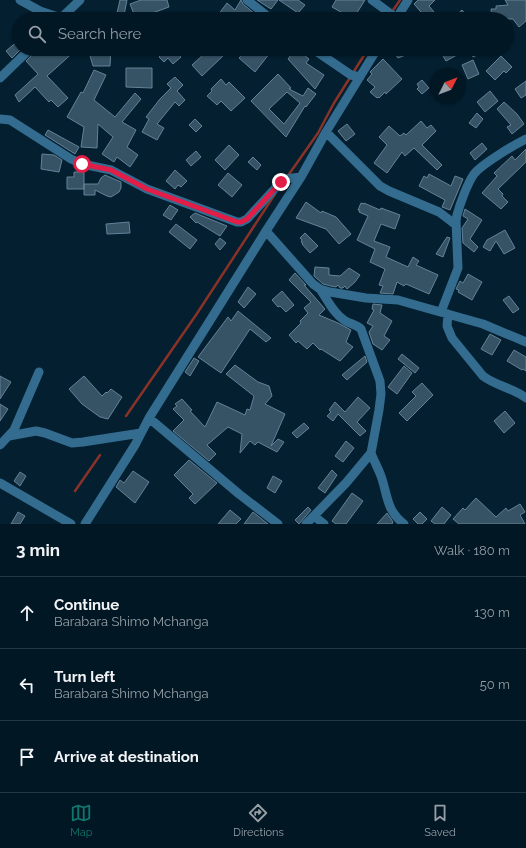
<!DOCTYPE html>
<meta charset="utf-8">
<style>
:root{--surface:#021724;--page:#0c202c;--text:#f1f3f6;--muted:#969fa6;--line:#233641;--accent:#0f766e}
body{margin:0;font-family:Raleway,sans-serif;background:var(--page);color:var(--text)}
.compass{position:absolute;left:430px;top:68px;width:36px;height:36px;border-radius:50%;background:var(--surface);box-shadow:0 1px 3px #0004;rotate:48deg}
.stop{position:absolute;width:12px;height:12px;margin:-9px;border:3px solid #e11d48;border-radius:50%;background:#fff}
.stop.end{background:#e11d48;border-color:#fff;box-shadow:0 1px 4px #0008}
.list{margin:0;padding:0;list-style:none}
h2{display:flex;justify-content:space-between;align-items:center;height:52px;margin:0;padding:0 16px;font-size:17px}
h2 small{font-size:13px;font-weight:400;color:var(--muted)}
.list li{display:grid;grid-template-columns:26px 1fr auto;gap:12px;align-items:center;box-sizing:border-box;height:72px;padding:0 16px;border-top:1px solid var(--line)}
.list b{display:block;font-size:15px;white-space:nowrap}
.list p{margin:0;font-size:13px;white-space:nowrap;color:var(--muted)}
.list em{font-size:13px;font-style:normal;color:var(--muted)}
.icon{flex:none;width:22px;height:22px;fill:none;stroke:currentColor;stroke-width:2;stroke-linecap:round;stroke-linejoin:round}
.map{position:relative;flex:none;width:526px;height:524px;overflow:hidden}
.search{position:absolute;background:var(--surface);box-shadow:0 1px 3px #0004;left:12px;right:12px;top:12px;height:44px;display:flex;align-items:center;gap:10px;box-sizing:border-box;padding:0 14px;border-radius:22px;color:var(--muted);font-size:15px}
.sheet{height:268px;background:var(--surface)}
nav{display:flex;justify-content:space-around;align-items:center;box-sizing:border-box;height:56px;border-top:1px solid var(--line);background:var(--surface);font-size:11px;color:var(--muted)}
nav a{display:grid;justify-items:center;gap:2px}
nav .on{color:var(--accent)}
.map>svg:first-child{display:block}
.lines{fill:none;stroke-linecap:round;stroke-linejoin:round}
.stream{stroke:#893227;stroke-width:2.5}
.building{fill:#365366;stroke:#648297;fill-rule:evenodd}
.minor{stroke:#336c8f;stroke-width:9}
.route{stroke:#e11d48;stroke-width:5}
</style>
<div class="map">
<svg width="526" height="524" viewBox="0 0 526 524">
<rect width="100%" height="100%" fill="#031f30"/>
<g class="lines">
<path class="stream" d="M387,19L400,0
M287,177L318,133L334,103L368,49
M126,416L196,315L275,194
M75,491L100,455"/>
</g>
<path class="building" d="M120,0H127L124,15L117,13Z
M141,0H167L169,7L136,19L130,4Z
M241,0L243,4L255,14L251,19H215L227,3L235,10Z
M257,0H278L271,9Z
M279,0H298L305,5L298,13Z
M336,0H365L353,19L332,7Z
M418,0H435L429,6L434,12L427,19L414,4Z
M505,0H526V21L519,27L513,19H492L491,9H496V6L508,5Z
M462,10L469,19H452Z
M19,40V49H21L12,58L6,51Z
M36,49H59L62,52L65,49H77L47,76L68,98L58,107L51,100L49,102L35,87L19,102L15,95L38,74L26,61L34,53Z
M88,49H111L110,66H93Z
M167,49H174L181,57L173,64L168,58L164,62L159,57Z
M190,49H228L224,55L202,76L192,65L203,55Z
M247,49H273L255,72L239,58Z
M295,49H297L309,59L306,63L324,75L315,89L288,59Z
M391,49H421L398,58Z
M439,49H454L457,55L446,61Z
M470,49H490L473,57Z
M501,56L512,67L506,73L504,71L495,80L486,71Z
M383,59L402,79L386,94L385,92L379,98L378,97L377,98L370,92L375,87L367,80L372,74L370,72Z
M473,60L479,74L468,79L462,65Z
M126,68H152V88L126,87Z
M94,70L106,75L94,100L115,117L135,93L141,99L122,122L136,130L127,147L138,155L130,167L117,157L114,162L102,154L113,137L98,124L97,148L81,147L84,127L67,117L81,92L83,93Z
M278,74L291,88L289,89L303,96L308,88L316,94L306,107L305,106L286,137L251,101ZM287,92L300,103L284,124L269,109Z
M175,77L183,85L177,91L185,100L179,106L175,102L157,124L164,128L157,140L142,132L149,119L146,117L160,99L171,88L167,84Z
M221,79L226,85L229,82L245,98L231,111L221,101L217,105L207,96L212,91L211,89Z
M422,80L429,88L422,94L417,89L419,87L417,84Z
M526,81V95L521,98L515,89Z
M490,91L498,101L485,112L477,102Z
M504,102L517,114L524,124L512,134L507,127L511,125L497,109Z
M477,113L483,119L476,128L469,123Z
M195,119L202,126L196,132L189,125Z
M421,121L427,128L431,125L436,131L422,145L442,165L437,170L414,148L405,156L402,152L387,173L374,163L387,145L379,137L389,126L400,136L404,133L406,135Z
M347,124L355,134L346,141L338,131Z
M48,130L79,147L75,154L45,135Z
M482,143L487,149L475,160L470,153Z
M229,145L239,155L225,170L215,160Z
M526,149V162L498,189L503,194L502,196L508,202L501,209L482,193L497,176L494,173L512,156L515,160Z
M196,151L201,157L191,166L186,160Z
M42,154L54,155L62,160L59,172L41,169Z
M253,157L261,165L257,170L248,162Z
M175,170L187,181L181,187L178,185L175,189L166,181Z
M74,172H84V184H98L101,178L105,175L121,182V188L119,192L111,197L107,196L95,190V195H84V184V189H67V177H74Z
M228,173L242,185L232,197L218,185Z
M429,174L451,186L455,176L463,179L450,210L442,207L445,200L419,186L424,176L427,178Z
M306,202L321,213L322,211L336,217L351,234L339,244L326,229L296,218Z
M361,203L364,204V203L380,210L381,208L400,215L395,229L381,224L374,241L390,247L386,257L408,267L413,257L419,261L416,265L438,275L429,294L406,284L404,286L397,282L393,294L380,293L383,286L379,285L385,269L370,262L375,249L357,240L368,216L359,212L360,210H358Z
M170,205L178,210L171,220L163,215Z
M465,209L482,220L470,239L478,247L474,252L463,243L462,228L468,219L463,216Z
M195,213L227,226L220,236L197,222L196,223L190,217Z
M129,222L130,233L107,234L106,224Z
M176,224L197,240L190,249L169,232Z
M505,230L515,248L504,254L496,241L490,251L483,247L487,240Z
M305,233L318,246L310,253L302,244L303,243L301,242L302,240L300,238Z
M447,237L450,238L443,257L436,254Z
M220,238L226,243L220,250L215,244Z
M315,267L329,268V275L340,276L349,268L360,275L355,282L347,289L345,286L343,288H340L338,285L336,287L331,286L323,284L314,276Z
M295,273L306,285H304L325,309L319,315L338,323L351,330L346,342L353,347L340,361L321,349L320,350L313,343L307,349L298,341L296,343L289,335L301,323L300,321L308,313L304,308L311,302L289,280Z
M468,274L482,282L472,300L458,292L459,290L456,289L460,281L463,283Z
M248,287L256,294L244,308L238,302Z
M282,291L294,305L286,312L280,306L278,307L272,300Z
M509,296L519,309L513,313L503,300Z
M373,304L382,305L380,313L392,321L384,336L390,340L382,350L373,344L369,332L373,326L367,323L374,310L372,309Z
M238,311L271,338L266,342L250,329L221,373L198,357L228,317L231,321Z
M490,334L501,340L492,355L481,349Z
M514,350L526,357V371L523,369L522,370L507,361Z
M402,354L419,368L415,373L398,359Z
M365,356L367,362L347,380L342,375Z
M194,358L199,361L190,376L185,372Z
M235,365L258,382L269,386L272,396L265,404L285,414L271,446L278,439L284,442L277,452L258,442L255,445L250,441L240,453L242,434L228,427L207,445L216,454L209,461L173,431L184,420L173,409L177,406L175,404L182,399L192,410L190,411L205,427L217,402L245,415L247,409L250,410L254,396L226,374Z
M404,366L412,373L397,394L388,387Z
M0,376L11,382L0,399Z
M84,376L102,396L106,392L107,393L111,389L122,397L108,419L100,417L82,404L69,389Z
M422,383L433,395L407,421L399,413L416,396L412,392Z
M358,397L370,408L357,422L366,431L360,436L338,414L333,421L327,416L331,412L329,410L335,402L345,412Z
M0,404L8,409L0,421Z
M505,411L515,423L504,433L494,421Z
M304,423L309,428L297,438L292,433Z
M346,441L354,448L343,462L335,456Z
M189,460L217,483L195,504L189,498L193,494L174,475Z
M332,470L337,475L325,493L318,488Z
M133,471L149,482L135,503L116,487L120,480L124,483Z
M20,472L26,476L20,486L14,481Z
M273,476L282,481L275,493L267,488Z
M352,493L363,501L346,524H336L332,521Z
M476,498L496,517L506,508L508,511L520,504L525,512L520,515L525,524H459L453,519L463,508L465,510Z
M308,507L311,510L299,524L295,520Z
M442,507L451,515L444,524H435L431,521Z
M230,510L241,519L236,524H218Z
M18,512L25,516L20,524H11Z
M253,512L268,524H244Z
M420,512L427,519L422,524H418L413,519Z
M387,513L393,522L392,524H377Z"/>
<g class="lines">
<path class="minor" d="M20,0L40,11L61,18
M247,0L271,19
M372,0L391,14L396,19
M60,19L80,0
M396,19L408,0
M313,49L351,75L360,77
M0,78L30,49
M0,119L10,120L71,159L82,164L111,170L147,189L237,222H241L247,219L281,182L285,179L301,177
M326,132L380,186L389,191L439,212L456,225
M266,231L313,284L320,289L330,292L366,298L398,300L419,306L483,324L526,342
M441,312L458,268L456,221L457,215C460,204 467,184 474,174C482,164 514,145 526,139
M448,314L447,326L452,338L483,376C496,386 513,388 526,398
M149,418L239,494L278,524
M9,436L36,431L45,433L72,443L83,442L141,433
M0,445L14,430L39,372
M371,453C374,461 378,468 381,476C388,496 386,510 404,524
M0,483L71,524
M314,516L324,524
M85,524L135,445L149,418L266,231L301,177L326,132L377,49
M306,524L346,483L371,453L379,410L381,394L380,381L361,329C356,324 349,324 344,320C333,313 327,299 320,289"/>
</g>
<g class="lines">
<path class="route" d="M82,164L111,170L147,189L237,222H241L247,219L281,182"/>
</g>
</svg>
<svg class="compass" viewBox="-18 -18 36 36"><path d="M0-13l5 13h-10z" fill="#e53935"/><path d="M0 13l5-13h-10z" fill="#969fa6"/></svg>
<div class="stop" style="left:82px;top:164px"></div>
<div class="stop end" style="left:281px;top:182px"></div>
<div class="search"><svg class="icon" aria-label="search" viewBox="0 0 24 24"><circle cx="10" cy="10" r="6"/><path d="M15 15l6 6"/></svg>Search here</div>
</div>
<section class="sheet">
<h2>3 min<small>Walk · 180 m</small></h2>
<ul class="list">
<li><svg class="icon" aria-label="ahead" viewBox="0 0 24 24"><path d="M12 20V5M6 11l6-6 6 6"/></svg><div><b>Continue</b><p>Barabara Shimo Mchanga</p></div><em>130 m</em></li>
<li><svg class="icon" aria-label="left" viewBox="0 0 24 24"><path d="M17 20v-9H6M10 6l-5 5 5 5"/></svg><div><b>Turn left</b><p>Barabara Shimo Mchanga</p></div><em>50 m</em></li>
<li><svg class="icon" aria-label="arrive" viewBox="0 0 24 24"><path d="M6 21V4h12l-3 4 3 4H6"/></svg><div><b>Arrive at destination</b></div></li>
</ul>
</section>
<nav>
<a class="on"><svg class="icon" aria-label="map" viewBox="0 0 24 24"><path d="M3 6l6-2 6 2 6-2v14l-6 2-6-2-6 2zM9 4v14M15 6v14"/></svg>Map</a>
<a><svg class="icon" aria-label="directions" viewBox="0 0 24 24"><path d="M12 3l9 9-9 9-9-9zM9 14v-3h6M13 9l2 2-2 2"/></svg>Directions</a>
<a><svg class="icon" aria-label="saved" viewBox="0 0 24 24"><path d="M7 4h10v16l-5-4-5 4z"/></svg>Saved</a>
</nav>
